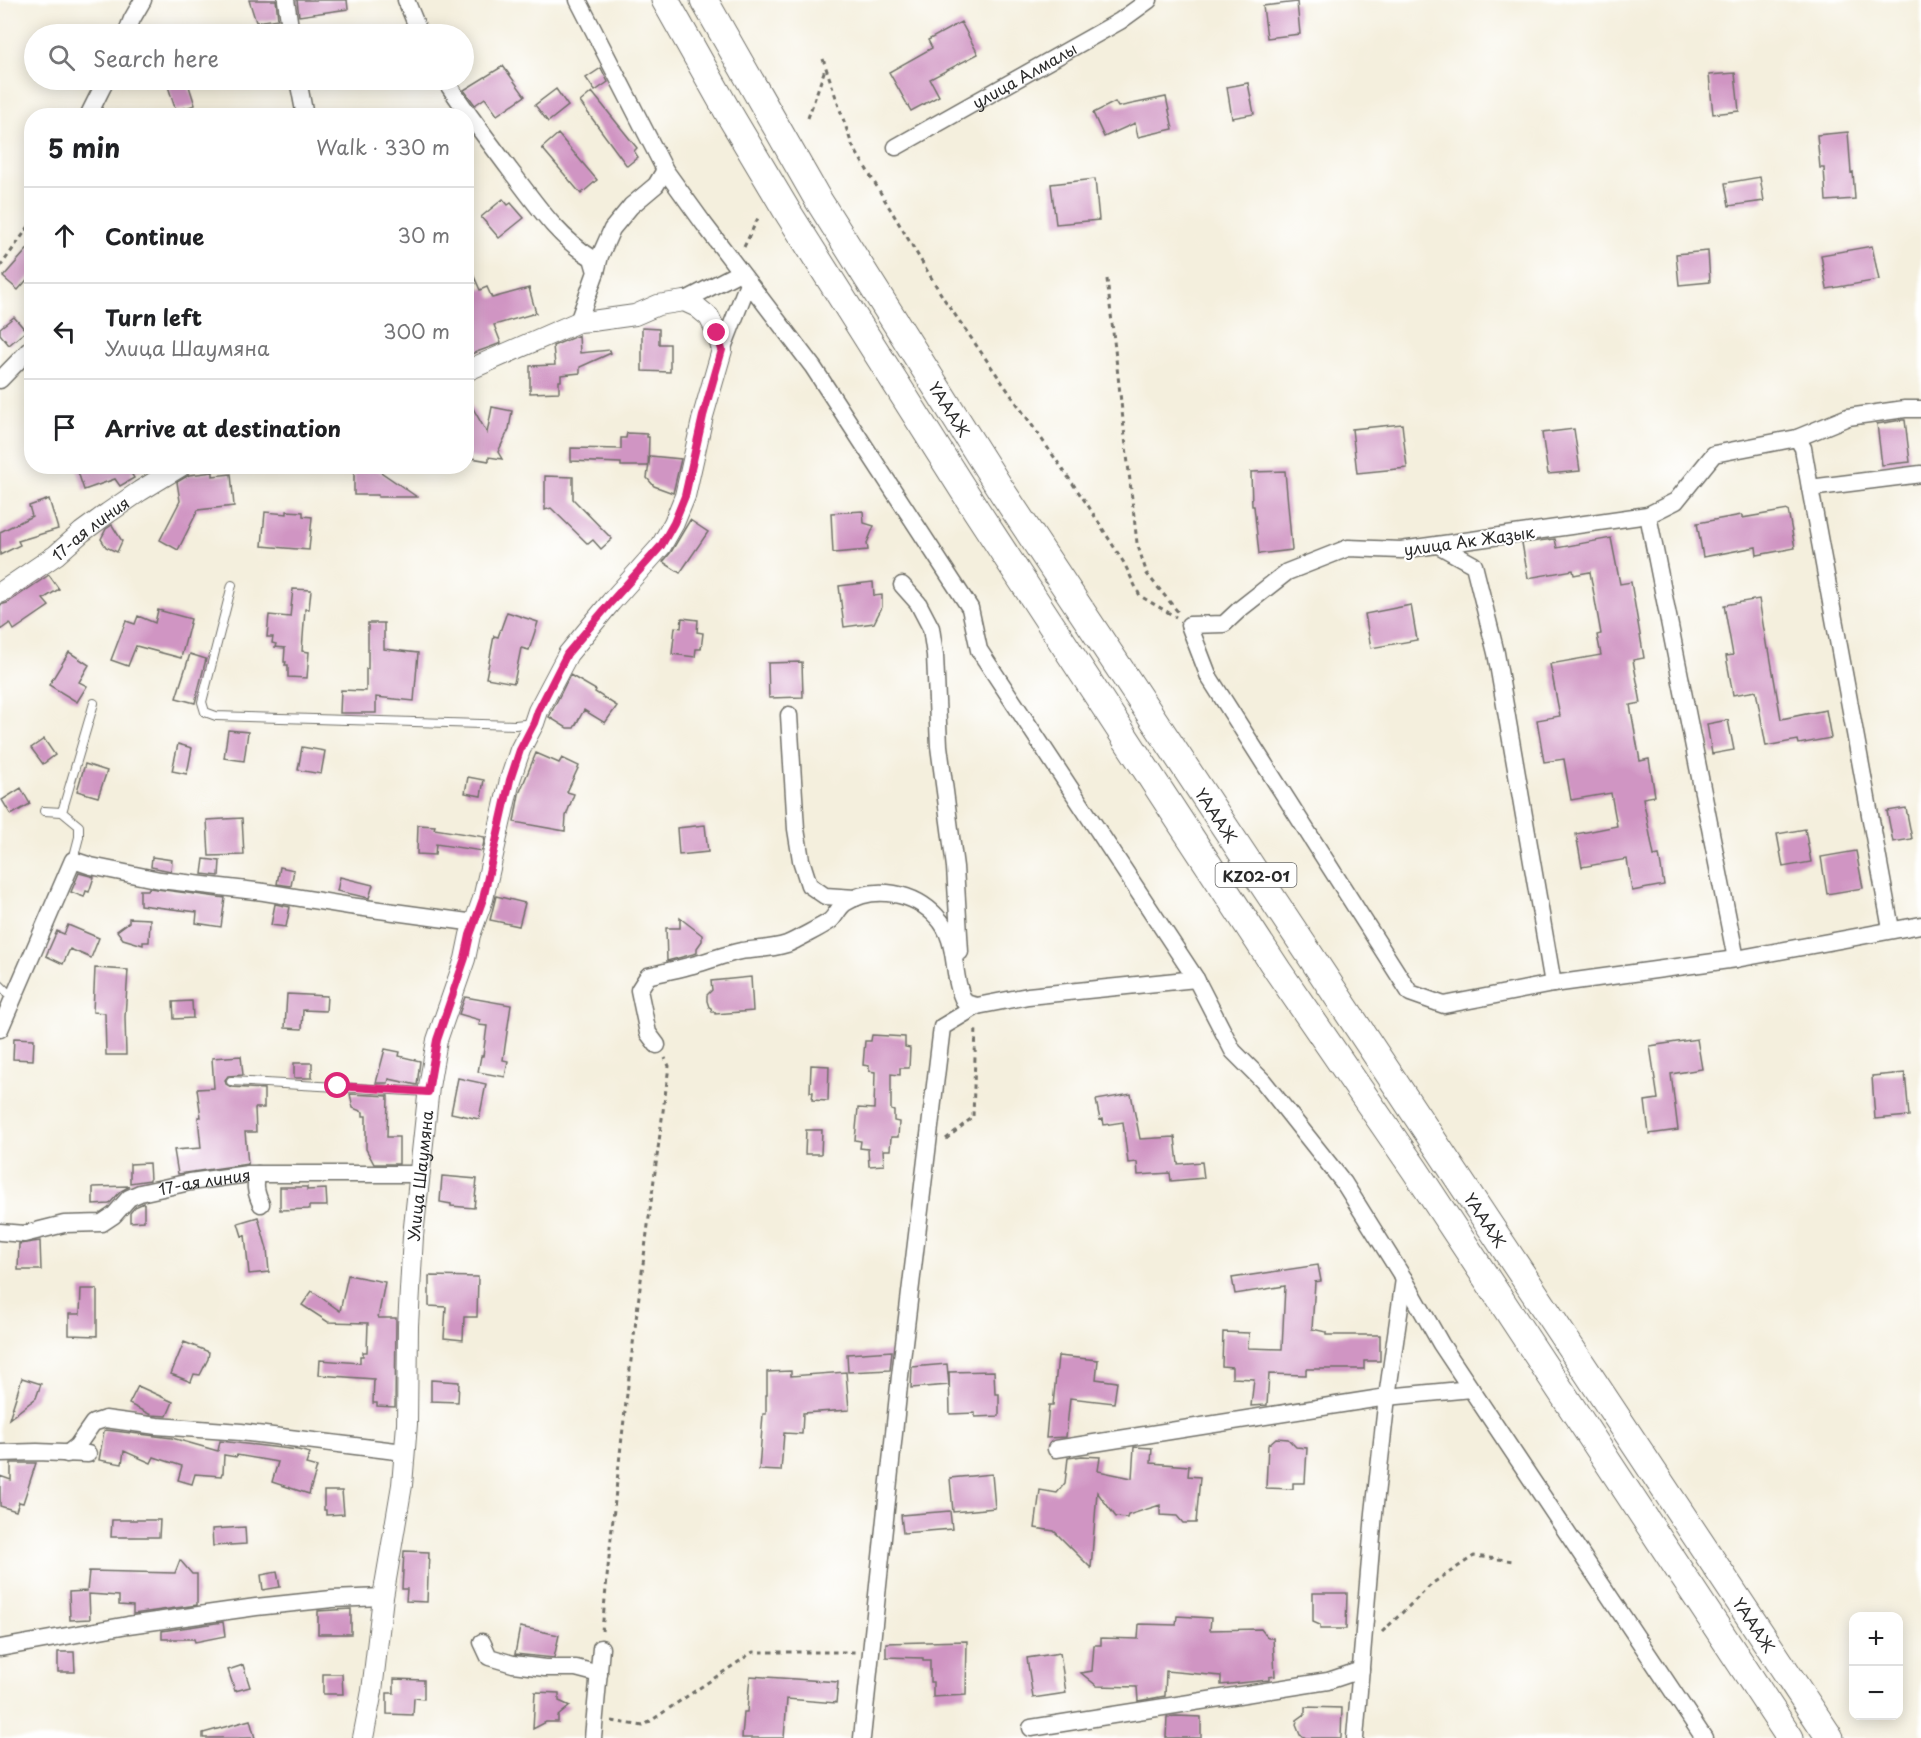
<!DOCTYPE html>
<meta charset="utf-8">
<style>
:root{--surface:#fff;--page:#f2f2f2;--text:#202124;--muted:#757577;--line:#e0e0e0}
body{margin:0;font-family:"Playpen Sans",sans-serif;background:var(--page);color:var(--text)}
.controls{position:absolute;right:18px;bottom:18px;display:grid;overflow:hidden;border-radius:12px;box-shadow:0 3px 15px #0003}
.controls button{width:54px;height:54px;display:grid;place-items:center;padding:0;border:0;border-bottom:2px solid var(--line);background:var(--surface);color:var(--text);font:30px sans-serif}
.stop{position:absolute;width:18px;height:18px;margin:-14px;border:4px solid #db2777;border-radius:50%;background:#fff}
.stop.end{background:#db2777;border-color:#fff;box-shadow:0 2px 6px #0008}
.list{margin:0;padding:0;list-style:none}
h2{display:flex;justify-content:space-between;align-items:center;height:78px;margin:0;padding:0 24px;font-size:26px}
h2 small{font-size:20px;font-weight:400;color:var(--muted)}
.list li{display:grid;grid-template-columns:39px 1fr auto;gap:18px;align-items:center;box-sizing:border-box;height:96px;padding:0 24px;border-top:2px solid var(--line)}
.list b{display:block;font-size:22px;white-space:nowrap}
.list p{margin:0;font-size:20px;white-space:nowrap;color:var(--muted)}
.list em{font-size:20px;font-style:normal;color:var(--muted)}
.icon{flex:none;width:33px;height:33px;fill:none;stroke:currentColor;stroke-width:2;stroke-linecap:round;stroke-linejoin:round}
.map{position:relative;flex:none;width:1921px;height:1738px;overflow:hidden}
.search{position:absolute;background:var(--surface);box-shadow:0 3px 15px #0003;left:24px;top:24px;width:450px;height:66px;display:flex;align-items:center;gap:15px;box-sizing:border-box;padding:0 21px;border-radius:33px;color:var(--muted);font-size:22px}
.panel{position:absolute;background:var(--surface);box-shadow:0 3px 15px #0003;left:24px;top:108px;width:450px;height:366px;border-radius:24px}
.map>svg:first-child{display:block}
.building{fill:#d095c3}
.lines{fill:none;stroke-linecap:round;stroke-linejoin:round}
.service-casing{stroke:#717069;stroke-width:10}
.minor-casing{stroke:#717069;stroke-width:19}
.tertiary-casing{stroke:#717069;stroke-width:22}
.trunk-casing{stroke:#717069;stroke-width:29}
.path{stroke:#717069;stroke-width:3;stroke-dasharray:4.5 4.5;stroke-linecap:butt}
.service{stroke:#fff;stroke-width:8}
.minor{stroke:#fff;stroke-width:16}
.tertiary{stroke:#fff;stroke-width:20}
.trunk{stroke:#fff;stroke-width:27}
.route{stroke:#db2777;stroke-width:8}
.labels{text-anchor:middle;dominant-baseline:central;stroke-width:4.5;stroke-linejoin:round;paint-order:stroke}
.shield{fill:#fff;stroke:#6b6b6b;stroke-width:1.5}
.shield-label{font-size:15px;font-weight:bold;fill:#2b2b2b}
.street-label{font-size:16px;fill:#2b2b2b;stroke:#fff}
</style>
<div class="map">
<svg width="1921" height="1738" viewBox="0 0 1921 1738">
<rect width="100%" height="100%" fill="#fff"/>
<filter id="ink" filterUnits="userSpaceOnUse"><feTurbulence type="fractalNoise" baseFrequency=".0167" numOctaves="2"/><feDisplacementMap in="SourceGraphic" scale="12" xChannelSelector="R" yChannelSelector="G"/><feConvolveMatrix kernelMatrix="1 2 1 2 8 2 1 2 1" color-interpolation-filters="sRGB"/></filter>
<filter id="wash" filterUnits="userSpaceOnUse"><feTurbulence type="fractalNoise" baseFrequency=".008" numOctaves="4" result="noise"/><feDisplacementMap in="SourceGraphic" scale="24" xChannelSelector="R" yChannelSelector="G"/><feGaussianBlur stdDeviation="1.35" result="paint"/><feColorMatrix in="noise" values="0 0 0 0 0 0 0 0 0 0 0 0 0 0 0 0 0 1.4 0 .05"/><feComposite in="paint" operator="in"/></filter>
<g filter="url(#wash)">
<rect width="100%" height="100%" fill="#f4efdd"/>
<g id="blocks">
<path class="building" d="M249,0H276L278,19L256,22Z
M297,0H347L348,9L299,16Z
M1297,2L1300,34L1267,38L1263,6Z
M961,22L978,54L930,79L939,96L911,111L889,72L932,48L928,40Z
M503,66L525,96L497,115L485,98L475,105L464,90Z
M601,68L608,82L595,91L586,78Z
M1735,73L1739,111L1713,114L1709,75Z
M166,80H187L195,105L176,111Z
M1248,83L1254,114L1232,118L1227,87Z
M556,89L568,106L548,122L535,105Z
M592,92L637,148L634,151L638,157L627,166L580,102Z
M1166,97L1173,129L1138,137L1135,123L1104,137L1093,113L1115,102L1118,107Z
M1848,132L1851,173L1853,172L1855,199L1826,201L1824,168H1820L1817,135Z
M558,134L597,180L581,194L542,148Z
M1760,177L1764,201L1729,206L1725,183Z
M1095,179L1099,220L1056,224L1051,184Z
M503,199L508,205L511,203L524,218L499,238L481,217Z
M32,244V274L18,290L3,277Z
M1872,246L1879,280L1827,289L1821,255Z
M1708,251L1710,282L1679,285L1676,254Z
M466,258L480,290L487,287L492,298L529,288L536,313L494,325L501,343L466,356Z
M14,317L26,331L9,345L0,334V328Z
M642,328L659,329V344H670V372L642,371Z
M579,335L580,353L610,350L611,353L580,367V373L561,375V381H559V392L530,393V366L555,365L553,346Z
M466,396L487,433L492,407L512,411L509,429L498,452L502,459L489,457V461L466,457Z
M1902,420H1905L1910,462L1882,465L1877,424Z
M1402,424L1407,468L1357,473L1352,429Z
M1574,429L1580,471L1548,474L1542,433Z
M627,433L647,434V437H649L648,466H621V463L571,461V448L621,449V438H626Z
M650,456L681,459L673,493L654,486L647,478Z
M76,466H143V469L131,473L134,478L120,486L115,479L84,490Z
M354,466H372L417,497H378V495H354Z
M1285,471L1292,550L1259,554L1254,506H1252L1251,472Z
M213,472V476L231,474L234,506L198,510L178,550L160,540L180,501L177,482L189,475Z
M545,476L573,477V499L612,539L601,549L593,540L588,544L551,508L545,510Z
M49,499L58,529L18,541L20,545L0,555V532L32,516L29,506Z
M1788,510L1795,548L1757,555L1756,547L1703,557L1697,523L1742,515V518Z
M287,511L303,512V516L312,517L309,550L262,546L265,512L287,514Z
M863,511L864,523L874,526L867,543L868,550L833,553L831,513Z
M690,520L708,532L680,573L663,562L671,552Z
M112,525L122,541L117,552L106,547L101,539L106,529Z
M1611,538L1620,584L1631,582L1644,658L1633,660L1641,703L1630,705L1640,761L1649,759L1655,796L1643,798L1654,856L1659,855L1664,885L1632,891L1627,859L1582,867L1576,834L1617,826L1611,793L1571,800L1564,759L1544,762L1537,720L1560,716L1550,664L1601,655L1597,635L1601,634L1590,572L1574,575L1573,570L1528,578L1522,543L1555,539L1557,548Z
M49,575L59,589L43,599L49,606L14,630L10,623L0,630V605L7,603Z
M873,582L874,596L882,595V607L874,623L844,627L839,586Z
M293,589L311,590L309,609H305L302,651L309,652L307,678L288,677V665H285L286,662H284L285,648L275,647L276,644L272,643L273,637H267L269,615L290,617Z
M1759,599L1767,649H1769L1781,719L1826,710L1831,738L1799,744L1798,740L1766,746L1756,691L1733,695L1726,656L1733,655L1724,605Z
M1411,605L1417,640L1371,648L1365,614Z
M158,610L191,619L181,658L136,646L128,666L111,660L126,621L135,624L138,616L155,623Z
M507,612L538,622L529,650L521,648L514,683L486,678L494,636L498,637Z
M682,618L698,620L697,632L703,633L701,649H696L695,657L672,654L675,627L681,628Z
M368,623H384V649L418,653L414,701L376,697V713H340L341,690L366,691V669H368Z
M69,652L89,665L79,682L87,686L77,702L49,685Z
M190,654L206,659L195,703L176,698Z
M802,662L803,697L769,698L768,663Z
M570,675L596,690L595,692L617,706L605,723L584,710L574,728H567L549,717Z
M1728,720L1734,750L1712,754L1707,724Z
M228,730L248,732L244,761L224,758Z
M44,739L55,755L43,764L31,748Z
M178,744L192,748L187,774L172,771Z
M302,747L325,751L321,774L298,770Z
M536,753L559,763L562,758L579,766L567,792L574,794L566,816L565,831L514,822L519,794Z
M85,764L107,771L98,797L77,791Z
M468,777L484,780L481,796L465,793Z
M21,788L30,804L11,815L2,800Z
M1906,808L1912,839L1893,842L1887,811Z
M242,818L244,855L209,856L207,820Z
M418,825L435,826L434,829L485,837L482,851L436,844L435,855L417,854Z
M705,825L708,852L679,855L677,828Z
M1805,829L1811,862L1783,867L1777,834Z
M1856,851L1863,888L1827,894L1821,857Z
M152,857L172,860L171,871L151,867Z
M204,859L220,861L219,876L202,874Z
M280,867L294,870L291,886L277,884Z
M79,873L94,877L89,892L86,891L84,897L71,892Z
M340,877L373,885L369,898L337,891Z
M149,888L225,898L221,927L196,923L197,912L140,905V890H148Z
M496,896L525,903L519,926L490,920Z
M275,904L290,907L286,927L271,925Z
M129,918L150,919L149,942H143V945L123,939L117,931L129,922Z
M680,918L702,935V941L697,948V953L667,961L666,928H680Z
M68,925L99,938L91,958L70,949L63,964L46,956L57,931L64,934Z
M95,968L128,970L125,1017L126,1055H106L105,1013L93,1012Z
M751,977L753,1011L715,1014V1012H712L711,1008L709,1007L707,1001V995L712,990L711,981Z
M287,994L327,996L326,1011L303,1010L302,1029L285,1028Z
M465,997L511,1005L503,1060L508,1061L505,1077L478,1072L481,1056H483L487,1026L479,1025L480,1020L459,1014Z
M192,1001L193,1018L174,1019L173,1002Z
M872,1035L905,1037V1047L910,1048L909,1068H900V1075L891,1074V1110L894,1111V1121L899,1122L898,1137H891L890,1150H883L884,1165L869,1166L868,1149L860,1148L861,1141L855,1140L858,1108L874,1109L875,1072L869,1071V1066L863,1065L865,1041H871Z
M14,1038L34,1039L33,1060L13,1059Z
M1697,1039L1702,1069L1671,1074L1678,1130L1649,1134L1645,1101L1658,1099L1650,1046Z
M385,1049L400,1052L399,1056L420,1061L417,1085L389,1079L388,1083H376Z
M241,1056L243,1075L228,1076L225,1080L226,1084L231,1087L264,1089V1108H255L256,1132H245L248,1164L178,1174L174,1150L201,1148L198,1117H201L197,1089L214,1088L212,1058Z
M294,1063H312V1078H294Z
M811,1065L829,1066L828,1101L812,1100L813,1092H810Z
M1905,1073L1909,1116L1875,1119L1872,1076Z
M458,1078L486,1084L479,1119L451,1113Z
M350,1094L388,1096L387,1137H399V1164H374L366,1149V1116H363V1112L353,1108Z
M1131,1094L1140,1139L1175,1137L1178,1164L1202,1162L1204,1178L1171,1181L1170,1173L1138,1175L1137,1162L1128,1163L1123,1122L1104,1125L1103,1119L1100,1120L1096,1100Z
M806,1130H822L821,1154H805Z
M149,1163L150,1180L130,1183V1164Z
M442,1176L477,1179L474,1208L451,1206V1204L440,1202Z
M130,1186L121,1191L109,1204L93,1205V1187Z
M280,1187H307V1190L326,1189L327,1206H309V1209L280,1210Z
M144,1203V1221L130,1222V1213L135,1207Z
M258,1217L267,1249L269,1272L249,1274L245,1235L242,1236L238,1223Z
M40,1241L41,1270H18L19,1244Z
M1318,1265L1321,1281L1315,1282L1312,1329L1326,1332V1335H1380V1361H1364V1369H1306V1375L1269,1374L1267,1405L1251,1406L1254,1379L1232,1378V1367L1222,1366L1223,1332L1249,1333L1248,1348L1282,1349L1285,1286L1235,1294L1232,1278Z
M348,1275L385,1282L378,1318H396L395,1407L377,1406V1403H373L374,1379L319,1375L320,1360L360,1363V1356H363V1352H367L368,1323L328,1322L302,1305L312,1291L340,1311Z
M429,1276L478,1277L477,1317H464L463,1340L444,1338L446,1307L429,1306Z
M81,1289H97V1336L69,1335V1314H80Z
M184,1342L209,1352L208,1359L200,1375L194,1374L191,1382L171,1374Z
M892,1351L890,1370L848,1372L847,1354Z
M1058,1356L1098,1360L1096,1379L1117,1382L1114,1403L1070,1398L1066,1437L1046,1438L1049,1405H1053Z
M947,1364L949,1385L911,1388L912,1367Z
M791,1371V1376L846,1372L849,1410L803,1413L802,1434L784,1433L781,1471L759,1470L763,1414H766V1395H767V1372Z
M994,1371L995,1394H999V1416L975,1417V1413L950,1414L949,1372Z
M22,1378L41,1384L36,1398L9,1419Z
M431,1380L459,1382L458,1402L431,1401Z
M138,1386L173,1402L167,1416L151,1415L129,1404Z
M106,1430L172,1438L218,1451L220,1441L298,1450L310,1453L306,1464L317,1467L309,1494L272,1482L278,1462L237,1455L236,1457L224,1455L223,1473H222L221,1476L195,1474L192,1484L178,1480L182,1466L154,1457L151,1463L124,1451L122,1464L99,1460L104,1431Z
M1276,1438L1288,1439L1296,1447L1307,1448L1305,1483H1293V1489L1266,1488L1268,1445Z
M1134,1447L1152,1448L1151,1463L1189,1466L1188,1476L1200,1477L1196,1523H1183L1177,1516L1160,1515V1505L1128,1515L1127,1518L1116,1517L1097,1492L1091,1568L1054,1531L1035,1528L1040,1490L1057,1493L1065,1483L1068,1458L1082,1456L1100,1457L1098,1471L1132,1478Z
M11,1463H36L23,1503L19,1502L16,1511L0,1506V1476L11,1480Z
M992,1474L995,1508L953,1512L950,1478Z
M324,1491H342L344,1514L326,1515V1510H324Z
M950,1511L952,1529L903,1533L901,1515Z
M112,1520H160L159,1537H111Z
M245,1527L246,1544L213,1546L212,1529Z
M404,1551L429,1552L427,1602L406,1601L407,1589H402Z
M180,1560L192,1574H197V1605L133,1614V1606L119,1605V1596L89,1594L90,1619L70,1620L69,1592L87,1591L89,1571L175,1573Z
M277,1572L280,1587L263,1590L261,1575Z
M1313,1593H1347L1346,1629H1320V1625L1313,1622Z
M351,1609V1634H318V1611Z
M1177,1616L1211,1618L1210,1630L1261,1629L1268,1638H1273L1275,1676L1269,1677V1680L1259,1681L1221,1685V1676L1166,1671L1165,1696L1138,1701L1137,1687L1097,1686L1081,1673L1092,1671L1094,1645H1101V1638L1138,1639L1139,1624L1176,1625Z
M223,1622L225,1636L195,1642L194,1639H162V1631Z
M520,1627L559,1635L554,1658L515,1654Z
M967,1641L966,1695L933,1697V1682H930V1660H923V1658L886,1657V1643Z
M58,1652H74L75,1672H58Z
M1060,1653L1066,1693L1033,1698L1027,1658Z
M243,1665L250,1687L235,1691L228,1670Z
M323,1674H342L343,1694H323Z
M750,1676L838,1682L836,1703L787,1699L784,1738H742L744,1712H747Z
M394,1679L424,1680V1699L414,1698L413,1715L387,1714V1693H394Z
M535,1692L559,1693V1701L570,1706L558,1716V1722H546L533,1729Z
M1305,1707L1342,1708L1341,1738H1306L1300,1735L1296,1725L1297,1720L1305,1714Z
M1176,1716L1201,1717V1738H1166L1167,1717Z
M250,1720L255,1738H203V1733Z"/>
</g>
</g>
<g filter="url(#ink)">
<use href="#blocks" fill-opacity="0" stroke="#717069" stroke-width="1.5"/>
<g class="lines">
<g class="service-casing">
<path id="service" d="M232,585L202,702L205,712L216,716L515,725L534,723
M44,811L62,812L79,826V837L73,860
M62,812L94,703
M0,985L13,998
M231,1081L428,1092"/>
</g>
<g class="minor-casing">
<g id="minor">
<path d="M286,0L291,34"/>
<path d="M406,0L420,34"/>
<path d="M578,0L665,170L704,224L813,367L970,608L979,650L1196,979L1233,1051L1263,1081L1344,1183L1404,1279L1441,1344L1704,1738"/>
<path d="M126,34L132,19L143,0"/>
<path d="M298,80L305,116"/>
<path d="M445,80C465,111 488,140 510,170C534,201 557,237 592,258L596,272L578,322"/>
<path d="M88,116L106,80"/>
<path id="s1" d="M896,147L1120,21L1149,0"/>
<path d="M596,272L600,256L612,229L631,206L656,185L665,170"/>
<path d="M684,301L740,272"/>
<path d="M722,350L748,283"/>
<path d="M0,380L32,347"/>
<path d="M1797,438L1848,417L1905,409H1921"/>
<path d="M1921,474L1810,488L1803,448L1797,438L1714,454L1676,501L1648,515L1401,550L1348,548L1287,572L1240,609L1224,624L1189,625L1209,677L1410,993L1444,1005L1553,984L1736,959L1921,925"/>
<path d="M1810,488L1891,929"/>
<path d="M1648,515L1736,959"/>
<path d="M1438,545L1474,565L1496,653L1553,984"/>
<path d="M902,585L918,603L931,628L935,655L939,746L955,867L960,952"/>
<path d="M789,715L796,829L801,860L809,885L825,896L855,898"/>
<path d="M0,1029L73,860L91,866L160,880L264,892L350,906L475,923"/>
<path d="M657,1045L648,1033L639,990L648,976C663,972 678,969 693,965C709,961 725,954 741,951C756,949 772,949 787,944C792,942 827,924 831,920C836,915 839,907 845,903C875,884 915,893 937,917C960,941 950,976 965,1003L977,1006"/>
<path d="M258,1174C254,1185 256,1193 261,1204"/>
<path id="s2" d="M0,1232L24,1234L64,1224L102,1223L114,1215L129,1198L140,1193L190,1182L248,1174H420"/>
<path d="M1404,1279L1387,1397L1471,1389"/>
<path d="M1056,1449L1387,1397L1374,1513L1355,1738"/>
<path d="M0,1453L37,1452L88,1454"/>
<path d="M67,1454L77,1446L93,1423L105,1419L157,1426L241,1432L404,1452"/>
<path d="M482,1642L489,1657L513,1664L545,1668H576L599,1674"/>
<path d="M0,1648L128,1625L256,1607L332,1599L383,1597"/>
<path d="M1031,1728L1328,1681L1361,1670"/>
<path d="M593,1738L601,1648"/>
<path d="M862,1738L900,1376L942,1027L977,1006L1028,996L1196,979"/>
</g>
</g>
<g class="tertiary-casing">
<g id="tertiary">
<path id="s3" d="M0,593L56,555L82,532L108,513L140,491L181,466"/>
<path id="s4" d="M363,1738L372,1691L383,1597L402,1485L407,1424L408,1326L413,1236L429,1087L437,1040L465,959L470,935L483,899L510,780L520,750L534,723L538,711L568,654L611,602L661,546L674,523L685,496L703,416L722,350L717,333L709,317L697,307L684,301L658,305L635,315L592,321L578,322L466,371"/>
</g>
</g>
<g class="trunk-casing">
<g id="trunk">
<path d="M665,0L728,112L787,211L976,510L1278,971L1415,1170L1790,1738"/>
<path id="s5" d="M704,0L817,198L1003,493L1830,1738"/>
</g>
</g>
<path class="path" d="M823,59L852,145L944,299L1089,507L1124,563L1140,596L1176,617
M808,118L825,69
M744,247L759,216
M0,267L32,222
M1107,279L1137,543L1147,574L1178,612
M946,1139L973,1117L976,1026
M602,1631C619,1442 644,1254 669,1066L665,1058
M1382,1632L1433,1583L1474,1556L1514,1561
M612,1721L643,1726L753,1652H855"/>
<use href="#service" class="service"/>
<use href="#minor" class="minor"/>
<use href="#tertiary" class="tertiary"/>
<use href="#trunk" class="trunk"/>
</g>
</g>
<g class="lines" filter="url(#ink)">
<path class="route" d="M338,1086L428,1092L437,1040L465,958L470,935L483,899L510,780L520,750L534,723L538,711L567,654L611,602L661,546L674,523L685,496L703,416L722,350L717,333"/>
</g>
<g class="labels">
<rect class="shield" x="1215.5" y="863" width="81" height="24" rx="4.5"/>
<g class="shield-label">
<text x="1256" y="875">KZ02-01</text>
</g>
<g class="street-label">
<text stroke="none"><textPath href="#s1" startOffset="147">улица Алмалы</textPath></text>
<text stroke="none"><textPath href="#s5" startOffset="477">ҮАААЖ</textPath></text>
<text stroke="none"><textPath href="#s3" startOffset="111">17-ая линия</textPath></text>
<text transform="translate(1469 540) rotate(-8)">улица Ак Жазык</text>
<text stroke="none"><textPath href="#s5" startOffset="963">ҮАААЖ</textPath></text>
<text stroke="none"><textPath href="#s4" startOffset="566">Улица Шаумяна</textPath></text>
<text stroke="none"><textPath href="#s2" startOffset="218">17-ая линия</textPath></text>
<text stroke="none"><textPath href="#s5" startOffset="1449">ҮАААЖ</textPath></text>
<text stroke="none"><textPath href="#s5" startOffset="1935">ҮАААЖ</textPath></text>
</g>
</g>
</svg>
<div class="controls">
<button>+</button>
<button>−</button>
</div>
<div class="stop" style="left:338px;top:1086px"></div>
<div class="stop end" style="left:717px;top:333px"></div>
<div class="search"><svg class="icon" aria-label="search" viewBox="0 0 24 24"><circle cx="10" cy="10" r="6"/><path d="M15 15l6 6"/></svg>Search here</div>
<section class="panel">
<h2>5 min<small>Walk · 330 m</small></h2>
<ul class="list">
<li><svg class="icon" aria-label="ahead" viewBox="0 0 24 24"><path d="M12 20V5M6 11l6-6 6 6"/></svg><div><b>Continue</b></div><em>30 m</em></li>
<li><svg class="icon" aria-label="left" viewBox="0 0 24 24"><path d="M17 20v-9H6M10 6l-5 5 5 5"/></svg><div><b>Turn left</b><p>Улица Шаумяна</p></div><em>300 m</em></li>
<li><svg class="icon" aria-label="arrive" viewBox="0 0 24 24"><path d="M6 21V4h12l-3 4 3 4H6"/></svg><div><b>Arrive at destination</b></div></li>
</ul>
</section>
</div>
